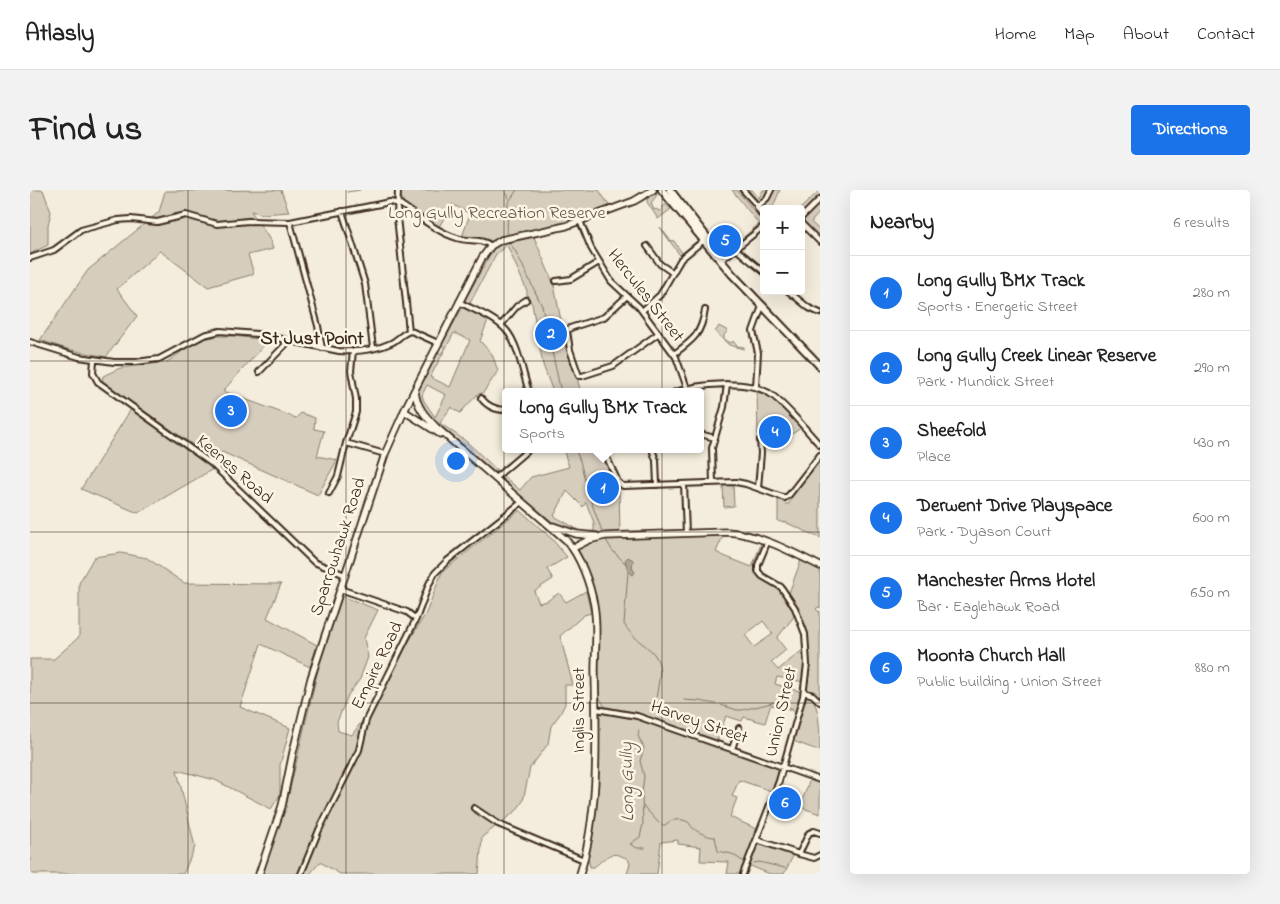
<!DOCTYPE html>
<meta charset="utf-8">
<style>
:root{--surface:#fff;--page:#f2f2f2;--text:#222;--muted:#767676;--line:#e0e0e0;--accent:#1a73e8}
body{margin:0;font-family:"Indie Flower",sans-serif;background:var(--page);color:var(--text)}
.controls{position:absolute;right:15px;top:15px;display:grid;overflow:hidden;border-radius:5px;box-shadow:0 5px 20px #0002}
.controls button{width:45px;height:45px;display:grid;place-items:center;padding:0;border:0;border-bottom:1px solid var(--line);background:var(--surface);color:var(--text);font:25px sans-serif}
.you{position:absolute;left:425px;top:270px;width:18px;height:18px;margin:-12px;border:4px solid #fff;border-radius:50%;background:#1a73e8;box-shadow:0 0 0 8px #1a73e833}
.badge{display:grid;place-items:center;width:32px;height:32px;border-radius:50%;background:var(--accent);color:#fff;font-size:16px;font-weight:700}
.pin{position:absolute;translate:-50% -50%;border:2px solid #fff;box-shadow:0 1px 5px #0006}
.popup{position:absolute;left:472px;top:198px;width:202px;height:65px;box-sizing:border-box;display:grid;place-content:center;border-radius:5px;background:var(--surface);filter:drop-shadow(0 1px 4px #0005);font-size:16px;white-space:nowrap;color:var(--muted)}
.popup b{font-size:19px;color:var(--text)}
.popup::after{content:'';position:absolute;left:50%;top:100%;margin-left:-10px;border:10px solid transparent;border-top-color:var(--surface)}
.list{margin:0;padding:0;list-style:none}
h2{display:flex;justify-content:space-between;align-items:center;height:65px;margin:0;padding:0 20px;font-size:21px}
h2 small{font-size:16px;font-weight:400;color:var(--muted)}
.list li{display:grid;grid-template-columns:32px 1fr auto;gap:15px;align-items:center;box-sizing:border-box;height:75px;padding:0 20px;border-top:1px solid var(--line)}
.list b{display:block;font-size:19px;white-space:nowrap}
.list p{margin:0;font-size:16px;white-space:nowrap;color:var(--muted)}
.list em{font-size:16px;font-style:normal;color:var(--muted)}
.map{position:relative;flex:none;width:790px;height:684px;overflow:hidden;border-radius:5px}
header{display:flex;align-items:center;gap:30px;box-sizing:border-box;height:70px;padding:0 25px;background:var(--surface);border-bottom:1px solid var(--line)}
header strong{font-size:24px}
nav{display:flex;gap:28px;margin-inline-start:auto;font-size:18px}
.intro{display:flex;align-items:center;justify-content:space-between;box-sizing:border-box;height:120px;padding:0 30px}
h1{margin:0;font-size:35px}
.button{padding:12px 22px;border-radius:5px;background:var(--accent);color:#fff;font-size:18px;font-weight:700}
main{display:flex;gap:30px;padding:0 30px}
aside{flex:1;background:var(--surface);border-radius:5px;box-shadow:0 5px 20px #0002}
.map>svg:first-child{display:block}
.built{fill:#e5ddce}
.green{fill:#d6cdbd;stroke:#887c6e;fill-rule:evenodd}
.water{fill:#b0a596;stroke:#817466}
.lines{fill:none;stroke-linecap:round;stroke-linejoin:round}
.stream{stroke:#817466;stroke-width:1}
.street-casing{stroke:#3b2a1e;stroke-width:8}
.secondary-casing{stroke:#3b2a1e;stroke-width:9}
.primary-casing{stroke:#3b2a1e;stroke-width:10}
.street{stroke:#fcf5e5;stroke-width:4}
.secondary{stroke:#fcf5e5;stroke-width:5.5}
.primary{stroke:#fcf5e5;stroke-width:6}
.grid{fill:none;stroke:#3b2a1e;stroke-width:1;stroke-opacity:0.55}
.labels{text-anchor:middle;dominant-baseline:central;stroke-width:5;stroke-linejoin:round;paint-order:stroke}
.park-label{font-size:18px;fill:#625346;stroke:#fcf5e5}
.street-label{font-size:18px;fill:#3b2a1e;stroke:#fcf5e5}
.neighbourhood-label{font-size:19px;font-weight:bold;fill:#3b2a1e;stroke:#fcf5e5}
.water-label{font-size:19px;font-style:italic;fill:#645548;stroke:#fcf5e5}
</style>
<header>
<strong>Atlasly</strong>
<nav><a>Home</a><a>Map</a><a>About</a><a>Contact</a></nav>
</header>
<div class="intro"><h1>Find us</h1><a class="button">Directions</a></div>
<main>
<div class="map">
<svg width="790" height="684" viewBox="0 0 790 684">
<rect width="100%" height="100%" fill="#f4eddd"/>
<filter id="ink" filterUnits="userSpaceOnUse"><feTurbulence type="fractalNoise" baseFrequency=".02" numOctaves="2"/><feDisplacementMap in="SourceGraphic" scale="10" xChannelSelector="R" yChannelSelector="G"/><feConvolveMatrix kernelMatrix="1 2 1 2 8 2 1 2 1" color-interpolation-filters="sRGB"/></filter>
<g filter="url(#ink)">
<path class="built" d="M702,35L714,49L697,63H693L683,50Z"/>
<path class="green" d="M0,0H13L21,22L18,35V55L0,64Z
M251,0L259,22L232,24L221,21L240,50L243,59L218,65L224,84L178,97L130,61L87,99L107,126L76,167L37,159L10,150L58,80L129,22L135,1Z
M370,0H569L580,17L530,36L470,48L461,52L456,49L432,47L440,24L422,14L409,37C395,28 370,19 370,0Z
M702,0H707L733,32L730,36L694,64L729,34Z
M717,0H722L729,8L733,0H739L734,8L728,12Z
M744,0H750L742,19H734V21L732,15L739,9Z
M790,0V5L771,24L770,19Z
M626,1L627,5L621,13L624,20L626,19L629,21L636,14L641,19L628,29L617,12L618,7Z
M790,13V22L781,32L790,41V48L775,33L774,30Z
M630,37L640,50L644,51L652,63L668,50V52L651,67Z
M504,47L524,95L532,136L535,139L538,162L548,189V192L551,202H523L513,175L502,114L497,105V101L477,55L466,64L439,115L435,113V110L463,59L476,51Z
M432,118H435L458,130L450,151L462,164L468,181L453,203L448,204L430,223L421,217L410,233L437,252L468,281L463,282C454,274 446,266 437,258C422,246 384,223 388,201C391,189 402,173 408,162L411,164L415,157L412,155ZM424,143L440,150L420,197L400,187ZM397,195L416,205L405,227L394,211L392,205Z
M689,136L698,141L694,145V149L701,153L703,151L707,156L714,157V159L699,155L685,142Z
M188,146H203L238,150L237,152L193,201L266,228L271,223L285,228L284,239L294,241L287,266L307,270L288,305L192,262L185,270L72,192L73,186L90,178L137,172L158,157L174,149Z
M727,200L743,209L771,238L753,250L734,254L733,248L728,247Z
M101,219L170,268L183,279L108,323L51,299Z
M533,259H571L576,271L589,297L590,343L553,344L525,334L471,289L472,285L490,300L501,287L539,277ZM537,301L553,317L556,312L564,333V341L552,342L524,326Z
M790,268V348L755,332L754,333L748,331V308L756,314H759L762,306Z
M703,294L704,316L694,317L693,295Z
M490,320L522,349L537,367L517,379L523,389L504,401L509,413L517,411L529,403L536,412L556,401L561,423L554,425L530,446L543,495H535V514L530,524L521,536L518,554L500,578L493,611L486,621L452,647L449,684H310L290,672L280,684H231L256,616L290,471L312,406L348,420L334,448L338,467L330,489L318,505L307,532L308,541L322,545L352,503L378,453L396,423L412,382Z
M694,344L686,362L694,366L722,377L731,354L732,359C730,365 724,375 726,382C728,390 739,391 745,395C755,402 760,413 766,424L747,448L756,460L741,472L748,480L775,458L774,492L747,487L745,494L772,502L767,522L742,515L740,517L735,533L714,527L712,531L696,526L687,552L611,526L574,516L569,506L568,419L564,402L548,359L560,352L575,348ZM733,431L743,444L724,457L715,445Z
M91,363L117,368L154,393L251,394L237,428L287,455L280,477L231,454L210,517L260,538L250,575V605L241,619L185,590L147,580L165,657L153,684H0V469H24L49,447V393L64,367Z
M771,370L790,379V418L788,417L786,419L789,422L790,421V509L777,499C777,491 779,483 779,475C780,448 773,426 759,403Z
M777,505C790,507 790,546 790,561L763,551L775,508Z
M573,522L604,527L742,575L750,580L744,602L709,590L702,606L707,608L700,627L729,640L711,684H697L699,672L670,671L671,657L648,654V650L631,652L627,684H597L600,674L598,669C578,659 578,667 564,677H560L558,668L566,617L569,527Z
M780,589L790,593V624L770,617Z
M729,653L764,664L754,684H740L718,675L726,657Z"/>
<path class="water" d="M598,367L603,370L602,378L605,382L603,385L598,381L595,370Z"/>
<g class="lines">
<path class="stream" d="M386,0H398
M475,0L479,8
M317,2L330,0
M477,46L478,13L487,0
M479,52L486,62L512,116L531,202
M545,259L550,271L559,306L572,341
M576,350L582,360L596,374
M598,382L594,434C610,461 637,456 628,496C627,505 625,515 621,523
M654,510L669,511L686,514
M691,515L707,520H712L746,512L763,519
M609,540L608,546L614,558L610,571L614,586L612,604L613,634L610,647L600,654L607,658H615
M613,616L629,633
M632,635H635C641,629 651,628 658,632C660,633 661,637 663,638C669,643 678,647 685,647L688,661L702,664L714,672
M724,673L729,672L755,678"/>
<g class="street-casing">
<path id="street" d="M368,0L367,27L379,141
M713,0L734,23
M727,17L737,8L741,0
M727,17L734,28
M312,21L335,94L343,158
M771,28L790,9
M550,31L561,58L581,91L609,117L646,167L657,198
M260,32L288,136L292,158
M771,33L790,52
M617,56L630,74L643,83
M706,59L734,82
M0,68L24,60L51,40L88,30L101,29L127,32L156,25L187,34L218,31L260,32L360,12L370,14C388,26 407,42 427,48C439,52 452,48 461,56
M694,68L734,36
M526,91L541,89L569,72
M758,101L779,118L790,123
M597,106L574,127L540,138L537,141L540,160L549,186H552L583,176L629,143
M429,112C444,120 464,127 476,140C488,153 493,184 499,202
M612,121L630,105L651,69L674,50
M471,135L487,116L496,110
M0,152L49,167L84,172H106L129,169L174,145L190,141L227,144L309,161C326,162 346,160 361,153C368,150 373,142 381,141L408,153
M644,164C663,150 671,145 675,120
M64,170L63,183L68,192L182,274L284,372L315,385
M229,182L259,151
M726,197L728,163L723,141L732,116
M645,202C669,194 716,189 739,203C756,214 775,239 790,255
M451,208C457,216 465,220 476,220
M670,244L685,248
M316,253L355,264
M573,259L588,292L593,296L706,292L716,294L755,308L759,305L790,265
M623,262L626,270L627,295
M465,288L499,259
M683,293L682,258L694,217L697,194
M654,294L656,343
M728,298L731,263L730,250
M299,303L308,286L316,253L326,222V209L321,181L323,161
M310,399L377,422L386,429
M774,502L783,505L790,512
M566,519L607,526L790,590
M702,559L709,538
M444,618L468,634L554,670
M790,643L784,641L779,643L769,664L784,668L790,665
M727,650L769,664
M271,684L289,640L329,560L336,530L386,429L399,394L405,383L417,371L492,312
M713,684L749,591L773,506L777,474L775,444L765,418L751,397L732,386L728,381V375L737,353"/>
</g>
<g class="secondary-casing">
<path id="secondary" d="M385,201C386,216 396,227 406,237L536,350C551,367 560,394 564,415C568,437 565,459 565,480C566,547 570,619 550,684
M374,221L410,244
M523,336L546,344L567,346
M543,358L559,350L575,346L697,342C729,344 762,362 790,376
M229,684L252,616L263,562L281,488L355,264L377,215L452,68L461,56L471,50L536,36L604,11L623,0"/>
</g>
<g class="primary-casing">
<path id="primary" d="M632,0L702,84L790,176
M640,0L690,64"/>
</g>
<use href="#street" class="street"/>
<use href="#secondary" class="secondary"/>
<use href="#primary" class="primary"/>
</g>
</g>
<path class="grid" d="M158,0V684M316,0V684M474,0V684M632,0V684M0,171H790M0,342H790M0,513H790"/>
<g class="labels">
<g class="park-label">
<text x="467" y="24">Long Gully Recreation Reserve</text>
</g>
<g class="street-label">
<text transform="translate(615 106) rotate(52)">Hercules Street</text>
<text transform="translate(204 280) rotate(41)">Keenes Road</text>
<text transform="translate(309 357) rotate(-72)">Sparrowhawk Road</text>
<text transform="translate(348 476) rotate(-64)">Empire Road</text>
<text transform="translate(550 520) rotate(-90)">Inglis Street</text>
<text transform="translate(752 522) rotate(-77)">Union Street</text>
<text transform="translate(669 533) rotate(19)">Harvey Street</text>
</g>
<g class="neighbourhood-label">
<text x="282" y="149">St Just Point</text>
</g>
<g class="water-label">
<text transform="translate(598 592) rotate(-91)">Long Gully</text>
</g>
</g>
</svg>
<div class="controls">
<button>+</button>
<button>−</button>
</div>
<div class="you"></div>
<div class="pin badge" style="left:573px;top:298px">1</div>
<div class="popup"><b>Long Gully BMX Track</b>Sports</div>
<div class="pin badge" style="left:521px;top:144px">2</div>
<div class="pin badge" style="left:201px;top:221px">3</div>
<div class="pin badge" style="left:745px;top:242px">4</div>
<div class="pin badge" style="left:695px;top:51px">5</div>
<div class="pin badge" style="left:755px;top:613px">6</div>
</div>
<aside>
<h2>Nearby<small>6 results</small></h2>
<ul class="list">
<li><span class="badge">1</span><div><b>Long Gully BMX Track</b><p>Sports · Energetic Street</p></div><em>280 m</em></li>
<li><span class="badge">2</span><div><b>Long Gully Creek Linear Reserve</b><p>Park · Mundick Street</p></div><em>290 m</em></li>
<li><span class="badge">3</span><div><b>Sheefold</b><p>Place</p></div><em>430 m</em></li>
<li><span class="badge">4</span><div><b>Derwent Drive Playspace</b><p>Park · Dyason Court</p></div><em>600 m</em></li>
<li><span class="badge">5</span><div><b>Manchester Arms Hotel</b><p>Bar · Eaglehawk Road</p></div><em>650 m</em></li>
<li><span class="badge">6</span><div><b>Moonta Church Hall</b><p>Public building · Union Street</p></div><em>880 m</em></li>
</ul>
</aside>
</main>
